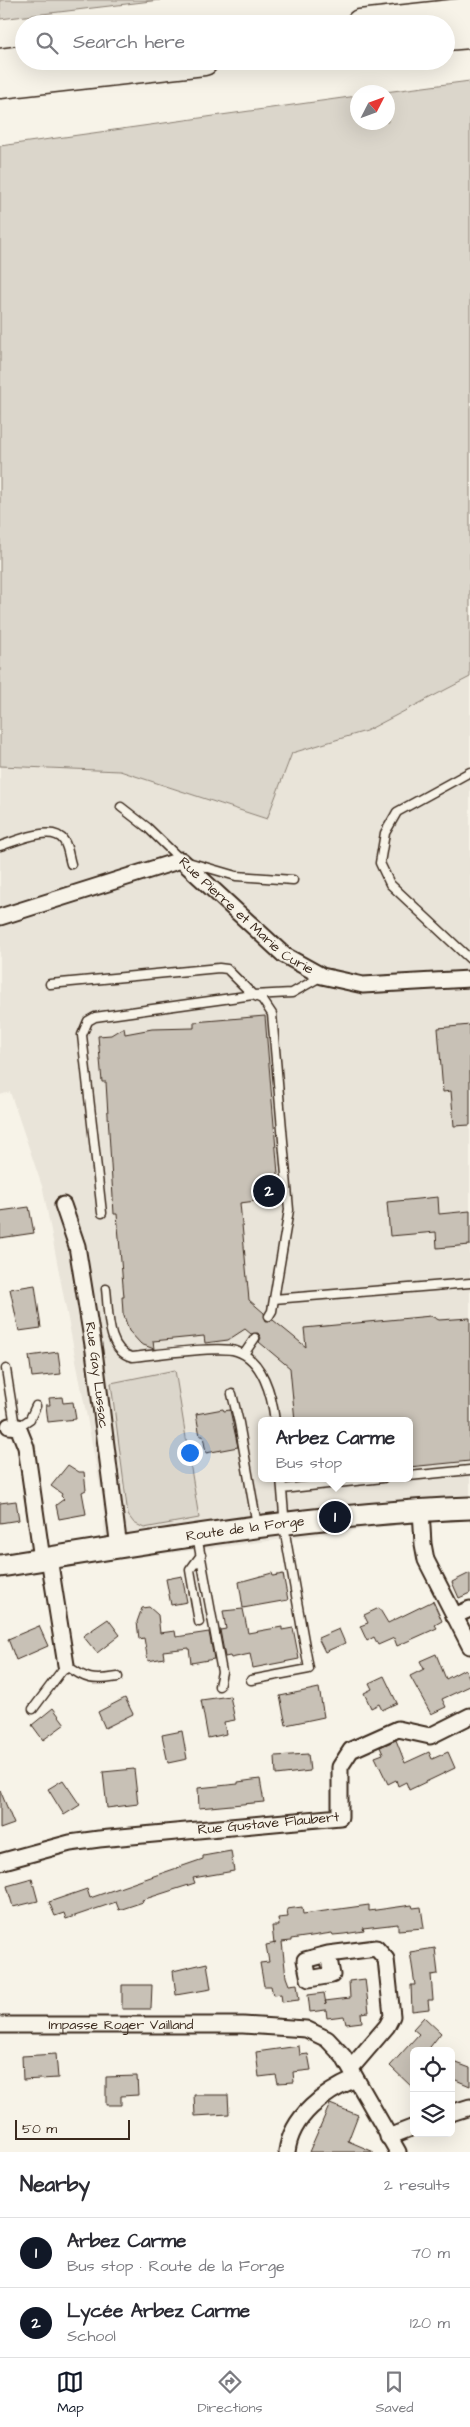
<!DOCTYPE html>
<meta charset="utf-8">
<style>
:root{--surface:#fff;--page:#f7f7f7;--text:#2b2b33;--muted:#7c7c81;--line:#e1e1e2;--accent:#111827}
body{margin:0;font-family:"Architects Daughter",sans-serif;background:var(--page);color:var(--text)}
.controls{position:absolute;right:15px;bottom:15px;display:grid;overflow:hidden;border-radius:8px;box-shadow:0 5px 20px #0002}
.controls button{width:45px;height:45px;display:grid;place-items:center;padding:0;border:0;border-bottom:1px solid var(--line);background:var(--surface);color:var(--text);font:25px sans-serif}
.compass{position:absolute;left:350px;top:85px;width:45px;height:45px;border-radius:50%;background:var(--surface);box-shadow:0 5px 20px #0002;rotate:48deg}
.scale{position:absolute;left:15px;bottom:12px;width:115px;box-sizing:border-box;padding-left:5px;border:2px solid #3b2a1e;border-top:0;font-size:14px;line-height:18px;white-space:nowrap;color:#3b2a1e;-webkit-text-stroke:4px #f7f3e8;paint-order:stroke}
.you{position:absolute;left:189px;top:1452px;width:18px;height:18px;margin:-12px;border:4px solid #fff;border-radius:50%;background:#1a73e8;box-shadow:0 0 0 8px #1a73e833}
.badge{display:grid;place-items:center;width:32px;height:32px;border-radius:50%;background:var(--accent);color:#fff;font-size:16px;font-weight:700}
.pin{position:absolute;translate:-50% -50%;border:2px solid #fff;box-shadow:0 1px 5px #0006}
.popup{position:absolute;left:258px;top:1417px;width:155px;height:65px;box-sizing:border-box;display:grid;place-content:center;border-radius:8px;background:var(--surface);filter:drop-shadow(0 1px 4px #0005);font-size:16px;white-space:nowrap;color:var(--muted)}
.popup b{font-size:19px;color:var(--text)}
.popup::after{content:'';position:absolute;left:50%;top:100%;margin-left:-10px;border:10px solid transparent;border-top-color:var(--surface)}
.list{margin:0;padding:0;list-style:none}
h2{display:flex;justify-content:space-between;align-items:center;height:65px;margin:0;padding:0 20px;font-size:21px}
h2 small{font-size:16px;font-weight:400;color:var(--muted)}
.list li{display:grid;grid-template-columns:32px 1fr auto;gap:15px;align-items:center;box-sizing:border-box;height:70px;padding:0 20px;border-top:1px solid var(--line)}
.list b{display:block;font-size:19px;white-space:nowrap}
.list p{margin:0;font-size:16px;white-space:nowrap;color:var(--muted)}
.list em{font-size:16px;font-style:normal;color:var(--muted)}
.icon{flex:none;width:28px;height:28px;fill:none;stroke:currentColor;stroke-width:2;stroke-linecap:round;stroke-linejoin:round}
.map{position:relative;flex:none;width:470px;height:2152px;overflow:hidden}
.search{position:absolute;background:var(--surface);box-shadow:0 5px 20px #0002;left:15px;right:15px;top:15px;height:55px;display:flex;align-items:center;gap:12px;box-sizing:border-box;padding:0 18px;border-radius:28px;color:var(--muted);font-size:19px}
.sheet{height:205px;background:var(--surface)}
nav{display:flex;justify-content:space-around;align-items:center;box-sizing:border-box;height:70px;border-top:1px solid var(--line);background:var(--surface);font-size:14px;color:var(--muted)}
nav a{display:grid;justify-items:center;gap:2px}
nav .on{color:var(--accent)}
.map>svg:first-child{display:block}
.built{fill:#e9e4d9;fill-rule:evenodd}
.green{fill:#dbd6cb;stroke:#8b8074}
.building{fill:#c8c1b6;stroke:#3b2a1e}
.lines{fill:none;stroke-linecap:round;stroke-linejoin:round}
.service-casing{stroke:#3b2a1e;stroke-width:11}
.minor-casing{stroke:#3b2a1e;stroke-width:19}
.secondary-casing{stroke:#3b2a1e;stroke-width:25}
.motorway-casing{stroke:#3b2a1e;stroke-width:31}
.service{stroke:#f7f3e8;stroke-width:8}
.minor{stroke:#f7f3e8;stroke-width:15}
.secondary{stroke:#f7f3e8;stroke-width:21}
.motorway{stroke:#f7f3e8;stroke-width:28}
.labels{text-anchor:middle;dominant-baseline:central;stroke-width:4;stroke-linejoin:round;paint-order:stroke}
.street-label{font-size:14px;fill:#3b2a1e;stroke:#f7f3e8}
</style>
<div class="map">
<svg width="470" height="2152" viewBox="0 0 470 2152">
<rect width="100%" height="100%" fill="#f7f3e8"/>
<filter id="ink" filterUnits="userSpaceOnUse"><feTurbulence type="fractalNoise" baseFrequency=".02" numOctaves="2"/><feDisplacementMap in="SourceGraphic" scale="10" xChannelSelector="R" yChannelSelector="G"/><feConvolveMatrix kernelMatrix="1 2 1 2 8 2 1 2 1" color-interpolation-filters="sRGB"/></filter>
<g filter="url(#ink)">
<path class="built" d="M470,677V1516L106,1561L103,1501L43,1189L10,1092L0,1095V766L120,771L267,819L292,753L366,731ZM261,1421H409V1478H261Z"/>
<path class="green" d="M0,0H160L0,19Z
M470,81V677L366,731L292,753L267,819L120,771L0,766V146L357,96L358,122H388V92H385Z
M175,1370L199,1518L144,1528L134,1523L128,1515L111,1383Z"/>
<path class="building" d="M265,1016L280,1198L240,1203L249,1300L264,1313L266,1321L273,1320L306,1347L304,1328L431,1316L439,1320L470,1318V1461L409,1467V1421H295L290,1368L259,1342L261,1338L258,1333L251,1334L245,1329L228,1340L205,1343L204,1336L153,1341L154,1349L141,1344L129,1331L123,1313L122,1297H124L117,1214H114L106,1082H102L98,1036L111,1035L124,1027L125,1034L152,1029L194,1028V1022Z
M470,1025V1125L454,1126L451,1091L443,1092L438,1028Z
M438,1197L439,1214L470,1211V1245L437,1248L436,1232L390,1236L387,1202Z
M29,1207L34,1233L0,1238V1211Z
M35,1285L41,1328L19,1331L10,1289Z
M58,1352L61,1374L32,1377L29,1356Z
M62,1397L63,1403L73,1402L76,1419L48,1422L46,1405H50L49,1398Z
M223,1409L224,1411L230,1410L238,1447L206,1453L203,1436H200L196,1414Z
M68,1465L79,1472H84L86,1490L82,1492L86,1514L59,1519L56,1505L64,1499L61,1496L62,1494L51,1486Z
M16,1501L19,1520L0,1523V1503Z
M272,1573L273,1576L283,1574L288,1600L243,1608L239,1582Z
M470,1573V1593L459,1598L452,1582Z
M182,1576L187,1602L171,1605L166,1579Z
M433,1601L442,1621L435,1625L437,1628L397,1646L394,1638L378,1645L374,1637L367,1641L360,1626L368,1623L364,1615L379,1608L388,1623Z
M149,1607L158,1615L160,1633L175,1631L176,1637L209,1632L214,1659L191,1663L189,1648L163,1651L164,1658L148,1661L144,1638L139,1639L137,1622L142,1608Z
M243,1609L248,1633L282,1627V1630L293,1628L299,1659L253,1668L250,1654L231,1658L230,1656L225,1657L220,1630L226,1629L223,1611Z
M108,1619L120,1635L97,1653L83,1636Z
M39,1626L48,1646L16,1660L8,1639Z
M339,1629L345,1643L325,1652L318,1638Z
M436,1654L446,1679L465,1669L470,1679V1686L442,1699L446,1707L431,1714L410,1676L424,1669L420,1661Z
M384,1676L397,1703L382,1710L379,1704L371,1708L364,1693L372,1689L369,1683Z
M319,1688L324,1717L286,1725L280,1696Z
M230,1696L235,1720L224,1722L226,1734L208,1738L201,1700Z
M125,1698L133,1714L105,1728L98,1712Z
M53,1708L65,1724L43,1740L32,1725Z
M182,1731L187,1759L168,1763L162,1735Z
M396,1740L405,1763L429,1752L432,1759L448,1752L455,1768L409,1790L406,1782L398,1786L396,1780L388,1784L375,1757L383,1754L380,1747Z
M308,1754L310,1771L276,1775L275,1756Z
M134,1769L138,1804L107,1808L103,1772Z
M260,1779L264,1802L199,1808L198,1788L238,1784V1782Z
M63,1780L80,1805L64,1815L48,1789Z
M0,1790L14,1824L0,1829Z
M231,1851L234,1871L193,1878L195,1883L142,1900L143,1902L119,1910L116,1902L66,1919L64,1913L55,1916L49,1902L87,1889L90,1898L203,1859V1856Z
M32,1879L38,1901L13,1907L7,1886Z
M369,1905V1911L412,1905L413,1908L421,1907L424,1928L398,1930V1924L363,1928L364,1931L344,1934L333,1935L332,1933L291,1939V1941L282,1942L286,1977L289,1985L297,1984L299,2000L282,2002L281,1994L273,1995L271,1986H264L260,1963L269,1962L266,1945L276,1943L274,1944L272,1926H279L278,1918L288,1917L287,1909L302,1907L303,1914Z
M435,1948L438,1974L431,1975L433,2000H428L429,2009L412,2011L411,1985H415L410,1952Z
M207,1963L211,1989L176,1995L173,1971Z
M365,1979L369,2012L361,2013L362,2022L346,2024L344,2016L327,2018L326,2010L310,2012L308,1995L324,1993L326,2004L325,2001L350,1998L349,1981Z
M122,1985H152L151,2009H122Z
M424,2017L441,2033L427,2051H414V2089L390,2066L419,2034L413,2029Z
M299,2046L300,2055L308,2054L311,2070L293,2072L294,2082L278,2083L276,2075L259,2077L256,2052Z
M56,2054L58,2078L23,2080L22,2056Z
M454,2062L470,2068V2086L451,2078Z
M137,2076L138,2095L121,2096V2105H106V2077Z
M194,2095H228L229,2114L195,2116Z
M330,2104L358,2115L348,2141L374,2152H309Z"/>
<g class="lines">
<g class="service-casing">
<path id="service" d="M470,772L397,812L385,833L380,863L390,884L470,959
M121,807L148,828L181,860L236,876L293,880
M0,846C16,841 53,824 64,841C68,847 69,858 71,864
M50,984L219,968L227,969L253,995L292,993L322,976
M102,1213L82,1035L88,1021L95,1017L253,995L262,999L272,1014L289,1210L272,1311L269,1316
M106,1289C109,1311 106,1350 132,1357C154,1355 219,1345 236,1351C263,1359 272,1396 275,1421
M274,1299L470,1283
M244,1354L255,1338
M6,1369L15,1426
M232,1394L239,1423L257,1525
M18,1427L30,1419L36,1406
M409,1476L470,1470
M282,1489L383,1478
M197,1536L222,1672L219,1686
M199,1622L190,1570L201,1555
M251,1680L309,1669L286,1539L281,1478
M33,1709L66,1665C86,1680 93,1681 118,1677"/>
</g>
<g class="minor-casing">
<g id="minor">
<path id="s1" d="M0,917L181,860L284,955L322,976L363,985L470,979"/>
<path id="s2" d="M63,1205L77,1246L94,1351L119,1548"/>
<path d="M9,1426L18,1427L26,1447L42,1559"/>
<path d="M421,1510L423,1544L426,1560L470,1646"/>
<path d="M49,1558L66,1665"/>
<path d="M454,1616L470,1609"/>
<path id="s3" d="M0,1862L70,1843L99,1839L340,1817V1767L351,1750L398,1729L430,1736L470,1716"/>
<path d="M328,1954L332,1975L309,1979L305,1960L328,1954L376,1948L386,1959L392,2016L387,2026L351,2068"/>
<path id="s4" d="M0,2025H243L306,2029L327,2039L343,2056L398,2152"/>
<path d="M451,2113L470,2107"/>
<path d="M388,2137L414,2127"/>
<path d="M287,2152C291,2116 325,2092 355,2079"/>
</g>
</g>
<g class="secondary-casing">
<g id="secondary">
<path id="s5" d="M0,1566C156,1541 312,1514 470,1508"/>
</g>
</g>
<g class="motorway-casing">
<path id="motorway" d="M360,24L470,12
M446,36L470,34
M0,63L24,60
M0,84L204,61"/>
</g>
<use href="#service" class="service"/>
<use href="#minor" class="minor"/>
<use href="#secondary" class="secondary"/>
<use href="#motorway" class="motorway"/>
</g>
</g>
<g class="labels">
<g class="street-label">
<text stroke="none"><textPath href="#s1" startOffset="276">Rue Pierre et Marie Curie</textPath></text>
<text stroke="none"><textPath href="#s2" startOffset="174">Rue Gay Lussac</textPath></text>
<text stroke="none"><textPath href="#s5" startOffset="248">Route de la Forge</textPath></text>
<text stroke="none"><textPath href="#s3" startOffset="272">Rue Gustave Flaubert</textPath></text>
<text stroke="none"><textPath href="#s4" startOffset="121">Impasse Roger Vailland</textPath></text>
</g>
</g>
</svg>
<div class="controls">
<button><svg class="icon" aria-label="locate" viewBox="0 0 24 24"><circle cx="12" cy="12" r="6"/><path d="M12 2v4M12 18v4M2 12h4M18 12h4"/></svg></button>
<button><svg class="icon" aria-label="layers" viewBox="0 0 24 24"><path d="M12 4l9 5-9 5-9-5zM3 14l9 5 9-5"/></svg></button>
</div>
<svg class="compass" viewBox="-18 -18 36 36"><path d="M0-13l5 13h-10z" fill="#e53935"/><path d="M0 13l5-13h-10z" fill="#7c7c81"/></svg>
<div class="scale">50 m</div>
<div class="you"></div>
<div class="pin badge" style="left:335px;top:1517px">1</div>
<div class="popup"><b>Arbez Carme</b>Bus stop</div>
<div class="pin badge" style="left:269px;top:1191px">2</div>
<div class="search"><svg class="icon" aria-label="search" viewBox="0 0 24 24"><circle cx="10" cy="10" r="6"/><path d="M15 15l6 6"/></svg>Search here</div>
</div>
<section class="sheet">
<h2>Nearby<small>2 results</small></h2>
<ul class="list">
<li><span class="badge">1</span><div><b>Arbez Carme</b><p>Bus stop · Route de la Forge</p></div><em>70 m</em></li>
<li><span class="badge">2</span><div><b>Lycée Arbez Carme</b><p>School</p></div><em>120 m</em></li>
</ul>
</section>
<nav>
<a class="on"><svg class="icon" aria-label="map" viewBox="0 0 24 24"><path d="M3 6l6-2 6 2 6-2v14l-6 2-6-2-6 2zM9 4v14M15 6v14"/></svg>Map</a>
<a><svg class="icon" aria-label="directions" viewBox="0 0 24 24"><path d="M12 3l9 9-9 9-9-9zM9 14v-3h6M13 9l2 2-2 2"/></svg>Directions</a>
<a><svg class="icon" aria-label="saved" viewBox="0 0 24 24"><path d="M7 4h10v16l-5-4-5 4z"/></svg>Saved</a>
</nav>
